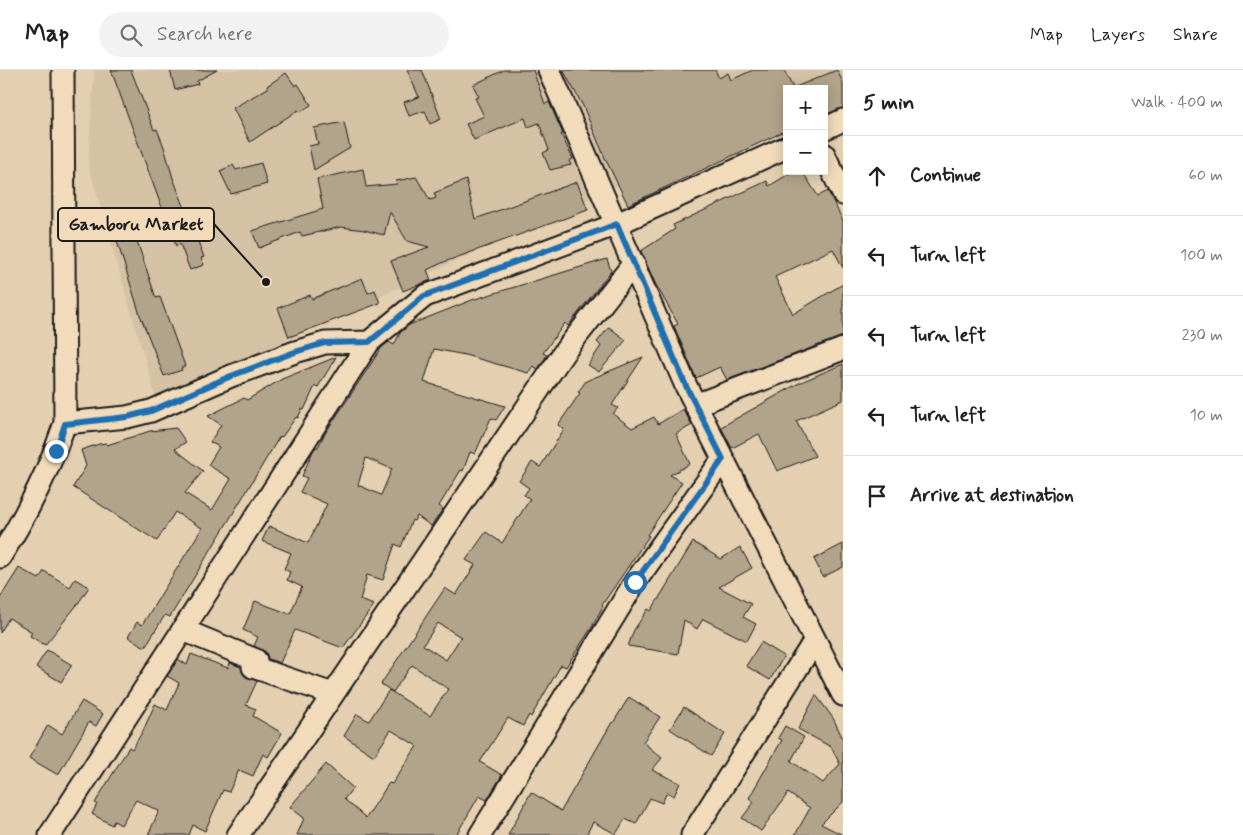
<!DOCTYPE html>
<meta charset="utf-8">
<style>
:root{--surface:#fff;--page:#f2f2f2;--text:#202124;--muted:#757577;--line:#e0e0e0}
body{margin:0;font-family:Mynerve,sans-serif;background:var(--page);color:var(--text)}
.controls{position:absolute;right:15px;top:15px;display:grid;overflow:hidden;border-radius:0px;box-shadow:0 2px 12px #0003}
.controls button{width:45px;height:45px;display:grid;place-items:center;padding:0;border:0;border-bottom:1px solid var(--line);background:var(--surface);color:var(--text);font:25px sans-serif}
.stop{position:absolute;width:15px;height:15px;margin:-11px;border:4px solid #1f6fb2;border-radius:50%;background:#fff}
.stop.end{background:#1f6fb2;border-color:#fff;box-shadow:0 1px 5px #0008}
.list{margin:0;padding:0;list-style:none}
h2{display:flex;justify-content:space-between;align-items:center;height:65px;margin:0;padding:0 20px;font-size:21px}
h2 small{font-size:16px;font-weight:400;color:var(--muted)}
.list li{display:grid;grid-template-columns:32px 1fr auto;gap:15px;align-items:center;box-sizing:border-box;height:80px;padding:0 20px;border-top:1px solid var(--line)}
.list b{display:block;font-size:19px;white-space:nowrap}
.list em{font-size:16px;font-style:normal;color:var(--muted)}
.icon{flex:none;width:28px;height:28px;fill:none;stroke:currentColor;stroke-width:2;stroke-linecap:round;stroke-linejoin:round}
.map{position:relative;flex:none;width:843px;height:765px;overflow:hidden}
header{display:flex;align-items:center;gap:30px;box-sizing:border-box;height:70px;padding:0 25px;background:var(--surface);border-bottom:1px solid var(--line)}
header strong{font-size:24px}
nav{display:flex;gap:28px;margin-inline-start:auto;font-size:18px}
.search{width:350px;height:45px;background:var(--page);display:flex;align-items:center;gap:12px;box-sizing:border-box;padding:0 18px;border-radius:28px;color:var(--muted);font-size:19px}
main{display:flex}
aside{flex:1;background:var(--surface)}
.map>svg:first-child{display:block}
.built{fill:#d5c2a5}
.building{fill:#b2a38b;stroke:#1c1c1c;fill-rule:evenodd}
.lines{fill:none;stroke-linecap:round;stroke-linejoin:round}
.minor-casing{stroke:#1c1c1c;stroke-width:25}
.minor{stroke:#f1dbba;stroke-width:21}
.route{stroke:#1f6fb2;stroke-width:6}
.leader{fill:none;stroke:#1c1c1c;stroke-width:2}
.callout-dot{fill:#1c1c1c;stroke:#f1dbba;stroke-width:2}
.callout{fill:#f1dbba;stroke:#1c1c1c;stroke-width:2}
.callout-label{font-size:18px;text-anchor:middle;font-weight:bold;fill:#1c1c1c}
</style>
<header>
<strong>Map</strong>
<div class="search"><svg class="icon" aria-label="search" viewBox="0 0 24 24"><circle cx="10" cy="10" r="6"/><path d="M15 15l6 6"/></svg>Search here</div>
<nav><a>Map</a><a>Layers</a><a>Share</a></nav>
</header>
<main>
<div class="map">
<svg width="843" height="765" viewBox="0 0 843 765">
<rect width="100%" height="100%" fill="#e4d0b0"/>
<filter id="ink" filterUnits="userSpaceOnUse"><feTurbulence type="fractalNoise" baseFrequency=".02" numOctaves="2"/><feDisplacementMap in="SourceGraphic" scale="10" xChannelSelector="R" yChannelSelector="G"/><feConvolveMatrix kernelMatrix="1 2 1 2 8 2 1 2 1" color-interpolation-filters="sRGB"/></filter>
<g filter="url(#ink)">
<path class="built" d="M94,0H843V9L822,19H787V36L157,331L88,94Z"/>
<path class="building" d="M111,0H131L154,60L157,59L164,77L173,108L204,187L201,188L204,195L190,200L180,174L176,176Z
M170,0H217L197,11L198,14L175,20Z
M407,0H422L441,49L430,54L425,41L409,46L404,32L419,27Z
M504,0H533L545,34L549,32L563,64H561L573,89L569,91L571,95L550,100L543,83L549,80L539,53L528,57L525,48L474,70L466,54L484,46L475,28L479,27L473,15Z
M563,0H715L719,8L728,3L731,10L753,0H784L793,18L837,0L843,13V38L824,45V19H787V60L628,135L605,88L583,36Z
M286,3L295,16L298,14L311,35L300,42L298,40L250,72L233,38L268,18L267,16Z
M344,52L350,78L314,100L309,76L318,74L314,58Z
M261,93L267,114L231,124L220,101L233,95L236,100Z
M363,99L366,117L397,114L396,111L416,107L430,130L436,128L434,123L466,110L475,149L577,112L588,140L444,192L427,200L431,210L403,221L391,191L429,177L407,171L390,142L384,165L364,160L341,157L302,166L300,162L259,178L252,161L323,139L317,109Z
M794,101H802L818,126L828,121L843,151V198L833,179L775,207L793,244L843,214V266L727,310L720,297L696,308L674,256L678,254L655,213L641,181L675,159L673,155L767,111L769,116Z
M130,150L156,228L160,227L185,296L181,298L182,300L164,306L140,245L112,155Z
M607,189L611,201L568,256L565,253L543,283L547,285L538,299L533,296L528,303L465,285L434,279L424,312L505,336L496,350L491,348L475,384L470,382L463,401L461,400L439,436L443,439L431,456L417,446L414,451L412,450L401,477L395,474L383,510L367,505L360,530L374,535L343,578L295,560L280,593L268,589L266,582L254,576L258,567L243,560L255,531L290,544L302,517L287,510L290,502L284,499L291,483L262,471L269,456L308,473L327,434L300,422L307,408L302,406L313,381L316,377H318L324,365L382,277L389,272L394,275L400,263L409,255L472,230ZM366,388L392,399L381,425L358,415Z
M362,208L368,223L375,220L380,233L289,267L278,238L310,225L312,229Z
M609,257L626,270L599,302L588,295L601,276L597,272Z
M336,287L318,317L315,316L304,340L302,339L298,348L296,347L282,367L280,366L170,547L165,545L145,577L128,567L137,552L142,555L202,458L175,442L157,471L130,454L73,417L86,396L81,380L99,374L106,373L107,375L150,361L176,358L186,372L175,379L203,401L185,423L212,440L231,409L208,395L219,377L210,372L221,355L208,346L244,328L247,330L282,309Z
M643,287L612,335L618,338L613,344L632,358L654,347L658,354L683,339L692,355L676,364L690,394L670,405L682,412L647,465L649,466L602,535L603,536L592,557L566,597L561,595L531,647L529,645L523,656L508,648L480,692L502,705L487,730L479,726L456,765H297L304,748L290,737L326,694L353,718L344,729L366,748L389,713L392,714L417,676L391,660L374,686L344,666L357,644L369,651L389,620L430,646L448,619L412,595L393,622L381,614L445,518L456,525L475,495L466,490L486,462L502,473L530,429L524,425L529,418L519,411L532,392L540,397L564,359L558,355L580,323L578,322L586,311ZM438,553L461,567L446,590L423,575Z
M843,294V330L796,351L815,386L777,401L759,364L732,378L721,357L799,313Z
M693,472L721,489L740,477L752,498L719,517L751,534L743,547L756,554L747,571L703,549L697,559L684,550L678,584L628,576L634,560L648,539L651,541Z
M843,474V497L823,507L814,489Z
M19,498L39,509L44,501L70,517L75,509L89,517L77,535L45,575L30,566L32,562L9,548L0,563V528Z
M761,572L784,586L770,610L746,596Z
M47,580L72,595L61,612L36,597Z
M191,584L228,598L230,593L241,597L244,605L257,611L246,635L256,639L253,646L282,663L268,687L263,684L253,706L239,700L229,722L223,720L205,761L193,755L189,765H148L159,741L136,730L121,755L114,751L112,755L92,744L97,734L95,733L129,677L132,679L143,661L155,634L167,640L179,613L167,606L178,589L187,595Z
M816,625L833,648L843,669V732L821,754L843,765H795L810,738L788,723L761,761L742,748L754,732L749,728L782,670L778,668L785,656L804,667L791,691L823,713L840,694L831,677L798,659Z
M629,627L660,647L643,672L662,688L652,700L680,713L674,726L667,722L662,733L650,728L636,754L625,749L616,764L593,752L586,765H508L531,722L561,741L612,652L613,653Z
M82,631L103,644L96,656L89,652L58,705L29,688L48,655L62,664Z
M684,637L725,664L711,686L670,659Z"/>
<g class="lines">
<g class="minor-casing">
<path id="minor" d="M63,0L65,353
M549,0L686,316L843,625
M824,59L843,50
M824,84L843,124
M695,335L843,279
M0,487C27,444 49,401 65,353L127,347L151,341L231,306L295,282L325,273L369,272
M183,560L256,590L253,597L333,624
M50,765L369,272L425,226L617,154L787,77
M238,765L565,281L634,193
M480,765L635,512L723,389
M692,765L815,570"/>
</g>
<use href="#minor" class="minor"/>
</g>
</g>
<g class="lines" filter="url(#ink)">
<path class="route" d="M56,381L65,354L127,347L151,341L231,306L295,282L325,273L369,272L424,226L617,154L686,316L723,389L635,512"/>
</g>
<path class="leader" d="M266 212L214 154"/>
<circle class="callout-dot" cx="266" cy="212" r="5"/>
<rect class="callout" x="58" y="138" width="156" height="33" rx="5"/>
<g class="callout-label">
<text x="136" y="160">Gamboru Market</text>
</g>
</svg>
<div class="controls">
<button>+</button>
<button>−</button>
</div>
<div class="stop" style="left:635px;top:512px"></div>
<div class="stop end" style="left:56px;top:381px"></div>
</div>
<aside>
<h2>5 min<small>Walk · 400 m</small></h2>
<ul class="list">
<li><svg class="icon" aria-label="ahead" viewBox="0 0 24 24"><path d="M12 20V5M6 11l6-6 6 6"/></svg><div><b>Continue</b></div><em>60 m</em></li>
<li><svg class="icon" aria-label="left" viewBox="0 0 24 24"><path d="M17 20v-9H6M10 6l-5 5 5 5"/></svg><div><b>Turn left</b></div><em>100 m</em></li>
<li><svg class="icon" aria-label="left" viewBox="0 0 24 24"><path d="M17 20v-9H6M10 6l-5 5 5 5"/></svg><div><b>Turn left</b></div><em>230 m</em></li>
<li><svg class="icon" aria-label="left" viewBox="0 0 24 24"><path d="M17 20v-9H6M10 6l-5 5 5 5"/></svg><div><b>Turn left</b></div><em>10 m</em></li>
<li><svg class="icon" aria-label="arrive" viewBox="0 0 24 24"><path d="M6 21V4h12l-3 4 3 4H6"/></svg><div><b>Arrive at destination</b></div></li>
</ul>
</aside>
</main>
